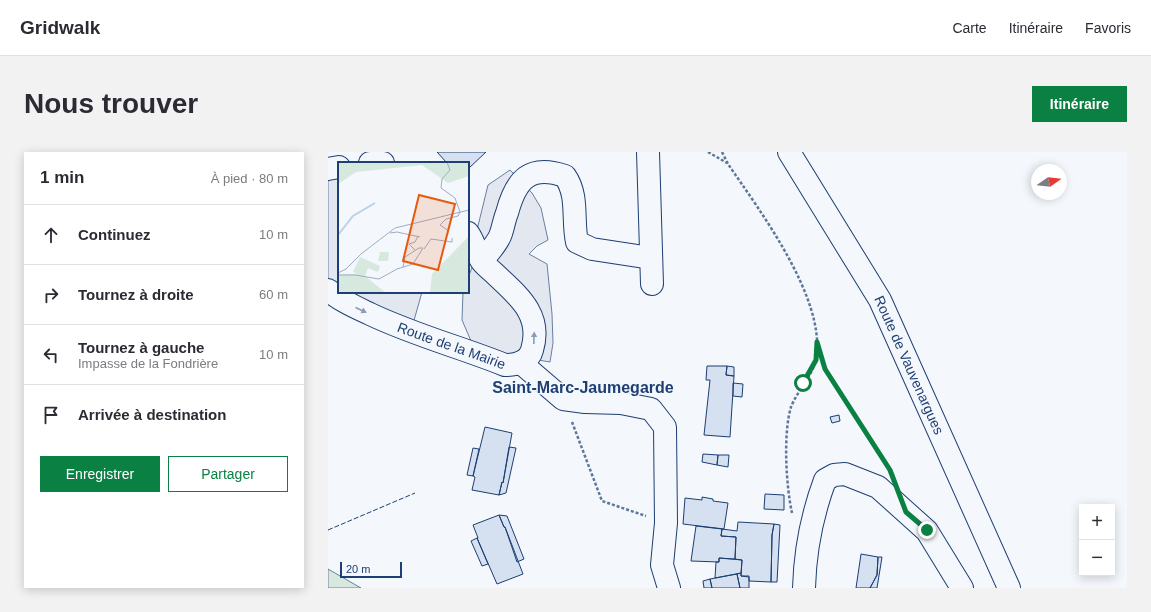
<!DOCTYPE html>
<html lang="fr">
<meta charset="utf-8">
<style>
:root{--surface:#fff;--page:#f2f2f3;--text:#2b2b33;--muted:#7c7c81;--line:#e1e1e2;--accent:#0b8043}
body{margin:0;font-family:Helvetica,sans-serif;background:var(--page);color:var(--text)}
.controls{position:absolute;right:12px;bottom:12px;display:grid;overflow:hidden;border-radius:0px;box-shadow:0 2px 10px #0003}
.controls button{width:36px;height:36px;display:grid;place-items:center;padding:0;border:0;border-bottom:1px solid var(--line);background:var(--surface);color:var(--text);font:20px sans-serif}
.compass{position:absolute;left:703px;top:12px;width:36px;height:36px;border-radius:50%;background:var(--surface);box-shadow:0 2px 10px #0003;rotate:76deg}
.scale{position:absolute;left:12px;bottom:10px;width:62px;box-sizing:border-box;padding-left:4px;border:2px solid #1d3f73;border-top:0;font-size:11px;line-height:14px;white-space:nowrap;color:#1d3f73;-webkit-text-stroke:3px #f4f7fb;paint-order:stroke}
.stop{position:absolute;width:12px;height:12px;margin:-9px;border:3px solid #0b8043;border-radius:50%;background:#fff}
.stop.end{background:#0b8043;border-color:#fff;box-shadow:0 1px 4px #0008}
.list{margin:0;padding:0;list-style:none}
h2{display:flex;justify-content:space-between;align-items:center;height:52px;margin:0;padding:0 16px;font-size:17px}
h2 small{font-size:13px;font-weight:400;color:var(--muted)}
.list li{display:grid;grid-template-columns:26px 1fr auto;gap:12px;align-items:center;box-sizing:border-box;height:60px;padding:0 16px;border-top:1px solid var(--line)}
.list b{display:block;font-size:15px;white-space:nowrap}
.list p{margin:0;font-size:13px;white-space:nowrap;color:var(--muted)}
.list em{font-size:13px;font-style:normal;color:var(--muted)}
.actions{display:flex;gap:8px;padding:12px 16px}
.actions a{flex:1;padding:9px 0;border:1px solid var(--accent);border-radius:0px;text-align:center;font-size:14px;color:var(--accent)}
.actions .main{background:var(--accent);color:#fff}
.icon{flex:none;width:22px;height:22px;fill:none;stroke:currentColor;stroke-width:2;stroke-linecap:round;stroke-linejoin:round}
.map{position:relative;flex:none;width:799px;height:436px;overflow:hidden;border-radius:0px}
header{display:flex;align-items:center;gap:24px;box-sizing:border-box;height:56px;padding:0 20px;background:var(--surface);border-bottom:1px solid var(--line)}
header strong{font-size:19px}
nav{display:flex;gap:22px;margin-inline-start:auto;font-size:14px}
.intro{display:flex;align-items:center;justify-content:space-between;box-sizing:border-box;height:96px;padding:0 24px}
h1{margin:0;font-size:28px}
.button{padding:10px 18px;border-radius:0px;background:var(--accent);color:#fff;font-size:14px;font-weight:700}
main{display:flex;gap:24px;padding:0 24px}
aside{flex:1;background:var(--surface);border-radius:0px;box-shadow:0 2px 10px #0003}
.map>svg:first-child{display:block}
.green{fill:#d7e8df;stroke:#687fa3}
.parking{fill:#e3e8f0;stroke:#687fa3}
.building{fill:#d5e0f0;stroke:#1d3f73}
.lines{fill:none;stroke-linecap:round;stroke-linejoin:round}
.minor-casing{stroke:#1d3f73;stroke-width:24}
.major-casing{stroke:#1d3f73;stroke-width:24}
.path{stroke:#5e769c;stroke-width:2.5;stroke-dasharray:3 2;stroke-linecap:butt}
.minor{stroke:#f4f7fb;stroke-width:22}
.major{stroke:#f4f7fb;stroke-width:22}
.fence{stroke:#1d3f73;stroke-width:1;stroke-dasharray:5 2;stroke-linecap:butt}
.oneway{fill:#889bb7}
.route{stroke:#0b8043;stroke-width:5}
.labels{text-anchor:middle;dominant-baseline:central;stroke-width:3;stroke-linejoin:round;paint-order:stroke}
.street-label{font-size:14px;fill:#1d3f73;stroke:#f4f7fb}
.quarter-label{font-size:16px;font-weight:bold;fill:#1d3f73;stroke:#f4f7fb}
.inset-river{fill:none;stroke:#bed0e5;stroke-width:2}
.inset-road{fill:none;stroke:#9eadc5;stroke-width:1}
.view{fill:#e8590c;fill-opacity:0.15;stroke:#e8590c;stroke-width:2}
.inset-edge{fill:none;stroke:#1d3f73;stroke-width:2}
</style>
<header>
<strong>Gridwalk</strong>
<nav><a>Carte</a><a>Itinéraire</a><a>Favoris</a></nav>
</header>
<div class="intro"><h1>Nous trouver</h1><a class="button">Itinéraire</a></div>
<main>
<aside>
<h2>1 min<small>À pied · 80 m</small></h2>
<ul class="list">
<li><svg class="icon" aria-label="ahead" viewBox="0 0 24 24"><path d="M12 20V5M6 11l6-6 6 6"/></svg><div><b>Continuez</b></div><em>10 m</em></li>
<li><svg class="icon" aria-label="right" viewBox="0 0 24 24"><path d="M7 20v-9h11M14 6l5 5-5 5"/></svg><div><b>Tournez à droite</b></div><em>60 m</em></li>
<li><svg class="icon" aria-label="left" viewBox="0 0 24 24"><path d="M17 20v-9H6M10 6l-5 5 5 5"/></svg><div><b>Tournez à gauche</b><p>Impasse de la Fondrière</p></div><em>10 m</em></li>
<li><svg class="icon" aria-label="arrive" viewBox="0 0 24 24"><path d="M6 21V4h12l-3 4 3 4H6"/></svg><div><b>Arrivée à destination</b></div></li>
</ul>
<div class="actions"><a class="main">Enregistrer</a><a>Partager</a></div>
</aside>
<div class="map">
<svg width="799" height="436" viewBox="0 0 799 436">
<rect width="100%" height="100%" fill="#f4f7fb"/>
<path class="green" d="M0,417L33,436H0Z"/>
<path class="parking" d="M11,18V140H94L85,172L38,154L4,136L0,132V20Z
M182,18L204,41L213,56L220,88L209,94L201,102L219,112L224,162L225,191L222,210L174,202L143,189L134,168L135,140H140V126L153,92L149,78L160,33Z"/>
<path class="building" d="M109,0H158L140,17V11H119Z
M379,214H399L398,223L406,224L402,285L376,283L382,228H378Z
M399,214L406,215V224L398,223Z
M405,231L415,232L414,245L405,244Z
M511,263L512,269L504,271L502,265Z
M157,275L184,281L175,331L174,330L171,343L144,338L147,325L145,324Z
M181,295L188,296L178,341L171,343L174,330L175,331Z
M145,296L151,297L145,324L139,323Z
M375,302L390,303L389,313L374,310Z
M390,303H401L400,315L389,313Z
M437,342L456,343V358L436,357Z
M374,345L385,347V349L400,351L396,377L355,372L357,346L374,348Z
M171,363L179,364L196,407L189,410L177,375H176Z
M171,363L176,375H177L195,422L169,432L149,386H150L145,373Z
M410,370L446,372L444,383L443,430L421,429V424H413L414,408L407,407L408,385L393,384L394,377L409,379Z
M446,372L452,373L449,430H443L444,383Z
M368,374L394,377L393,384L408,385L407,407L391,406V410L363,409Z
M149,386L160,412L154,414L143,389Z
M533,402L550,405L549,423L542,436H528Z
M550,405H554L549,436H542L549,423Z
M391,406L414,408L413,421L387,426L388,410H391Z
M413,421V424L421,425V436H412L409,422Z
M409,422L412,436H384L382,427Z
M382,427L384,436H376L375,429Z"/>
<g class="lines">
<g class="minor-casing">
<g id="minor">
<path d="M320,0L324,132"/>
<path d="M42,11H55"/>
<path d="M0,17L11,15"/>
<path d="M154,109C160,101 168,93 172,84C175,77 176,68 179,61C188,27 202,12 237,24C251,44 244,68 249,90L264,97L323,106"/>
<path id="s1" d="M0,138C13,149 27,155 42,162C86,183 132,195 177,213C188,213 201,210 204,198C215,162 189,143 166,121C162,117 156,113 153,108C148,100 146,89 140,81"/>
<path d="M193,211L235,247L257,250L293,251L323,257L337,275L338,371L334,413L341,436"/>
<path d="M476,436C477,399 484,363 497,328L506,323L517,322L550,335L599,379L634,436"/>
</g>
</g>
<g class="major-casing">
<g id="major">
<path id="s2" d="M461,0L552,148L681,436"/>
</g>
</g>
<path class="path" d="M380,0L399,11
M394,0L400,12C432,59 499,148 488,207C486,221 468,241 463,255C455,281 458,334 464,361
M490,194L497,217L560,315
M244,270L274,349L318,364"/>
<use href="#minor" class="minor"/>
<use href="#major" class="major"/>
<path class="fence" d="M0,378L87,341"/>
</g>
<defs><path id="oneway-solid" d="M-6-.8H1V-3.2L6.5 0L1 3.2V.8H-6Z"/></defs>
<g class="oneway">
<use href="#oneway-solid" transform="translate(33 158) rotate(25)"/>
<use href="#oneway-solid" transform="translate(206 186) rotate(-88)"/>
</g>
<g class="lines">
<path class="route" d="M475,231L488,208L489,190L497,217L562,318L578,360L599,378"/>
</g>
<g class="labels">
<g class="street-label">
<text stroke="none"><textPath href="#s1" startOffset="136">Route de la Mairie</textPath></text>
<text stroke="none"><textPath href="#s2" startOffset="245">Route de Vauvenargues</textPath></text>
</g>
<g class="quarter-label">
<text x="255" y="235">Saint-Marc-Jaumegarde</text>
</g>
</g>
<g transform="translate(10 10)">
<rect width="131" height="131" fill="#f4f7fb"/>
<path d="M0,0H131V14L110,21L84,3L18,10L0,22ZM131,74V131H92L94,112ZM42,90H51L50,99H40ZM22,95L42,104L40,110L30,106L27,114L48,131H0V112H19L15,110Z" fill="#d7e8df"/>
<path class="inset-river" d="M0,73L15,54L37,41"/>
<path class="inset-road" d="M109,0L112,8L104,17L103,26L117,36L122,50L120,54L108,57L102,63L111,69M52,71L59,70L82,75M86,87L93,77L114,80V76M77,88L71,82L77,80L80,74M0,111L8,107L23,92L57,66L131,48M0,113H17L41,117L59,107L75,102L85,86H81L67,95L65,105"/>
<path class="view" d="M81,33L117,42L100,108L65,99Z"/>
<rect width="131" height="131" class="inset-edge"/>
</g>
</svg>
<div class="controls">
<button>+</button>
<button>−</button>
</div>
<svg class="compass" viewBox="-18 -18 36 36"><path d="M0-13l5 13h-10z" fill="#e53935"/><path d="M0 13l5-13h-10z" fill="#7c7c81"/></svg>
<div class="scale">20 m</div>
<div class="stop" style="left:475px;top:231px"></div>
<div class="stop end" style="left:599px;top:378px"></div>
</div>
</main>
